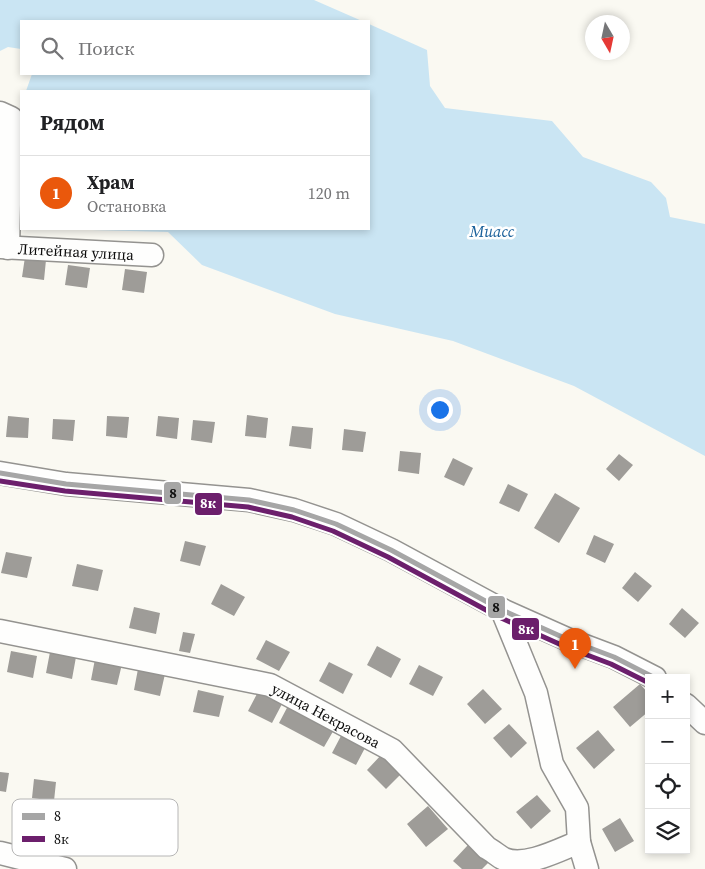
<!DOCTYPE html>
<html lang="ru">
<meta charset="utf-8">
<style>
:root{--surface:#fff;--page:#f6f6f6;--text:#202124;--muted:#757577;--line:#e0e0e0;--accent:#ea580c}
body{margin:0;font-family:"Source Serif 4",serif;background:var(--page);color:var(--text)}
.controls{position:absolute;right:15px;bottom:15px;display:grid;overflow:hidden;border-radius:0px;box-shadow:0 2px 8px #0003}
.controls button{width:45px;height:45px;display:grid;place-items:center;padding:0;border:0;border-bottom:1px solid var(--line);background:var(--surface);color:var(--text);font:25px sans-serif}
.compass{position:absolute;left:585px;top:15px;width:45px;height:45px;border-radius:50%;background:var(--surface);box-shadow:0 2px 8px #0003;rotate:171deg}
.you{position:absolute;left:439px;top:409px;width:18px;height:18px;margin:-12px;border:4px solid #fff;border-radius:50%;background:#1a73e8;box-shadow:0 0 0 8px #1a73e833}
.badge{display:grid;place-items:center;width:32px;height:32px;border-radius:50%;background:var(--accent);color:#fff;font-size:16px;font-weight:700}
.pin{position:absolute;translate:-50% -41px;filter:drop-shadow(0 1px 2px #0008)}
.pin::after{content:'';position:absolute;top:26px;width:18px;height:15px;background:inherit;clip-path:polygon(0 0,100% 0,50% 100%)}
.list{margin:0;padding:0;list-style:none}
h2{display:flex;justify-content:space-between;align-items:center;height:65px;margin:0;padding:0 20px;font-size:21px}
h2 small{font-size:16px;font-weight:400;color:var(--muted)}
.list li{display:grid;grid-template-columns:32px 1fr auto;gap:15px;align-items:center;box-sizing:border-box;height:75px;padding:0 20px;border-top:1px solid var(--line)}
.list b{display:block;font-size:19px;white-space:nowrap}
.list p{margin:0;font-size:16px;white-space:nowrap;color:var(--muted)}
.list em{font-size:16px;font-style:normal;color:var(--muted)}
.icon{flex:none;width:28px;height:28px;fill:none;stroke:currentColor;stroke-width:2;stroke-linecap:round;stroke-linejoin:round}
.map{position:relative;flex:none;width:705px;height:869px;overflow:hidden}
.search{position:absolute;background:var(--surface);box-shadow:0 2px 8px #0003;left:20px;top:20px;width:350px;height:55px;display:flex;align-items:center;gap:12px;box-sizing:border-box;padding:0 18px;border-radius:0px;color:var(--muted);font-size:19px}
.panel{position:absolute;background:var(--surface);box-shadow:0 2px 8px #0003;left:20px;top:90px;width:350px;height:140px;border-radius:0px}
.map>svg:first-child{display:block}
.water{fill:#cae5f3}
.building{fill:#9e9c98}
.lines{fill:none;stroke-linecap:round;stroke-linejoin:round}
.minor-casing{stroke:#949390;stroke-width:25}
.minor{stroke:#fefefd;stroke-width:22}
.bus-1-casing{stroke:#fff;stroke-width:9}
.bus-2-casing{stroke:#fff;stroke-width:9}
.bus-1{stroke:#a6a6a6;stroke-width:5}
.bus-2{stroke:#6c1f6c;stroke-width:5}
.labels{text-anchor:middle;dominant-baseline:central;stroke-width:5;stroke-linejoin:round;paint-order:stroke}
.street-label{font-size:15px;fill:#0d0d0d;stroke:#fff}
.water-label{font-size:16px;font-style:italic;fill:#1b619b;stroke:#fff}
.key{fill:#fff;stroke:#b6b6b6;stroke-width:1}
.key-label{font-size:14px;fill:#0d0d0d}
.line-badge{stroke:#fff;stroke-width:2}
.badge-label{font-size:14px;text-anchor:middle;font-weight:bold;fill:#fff}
.pale-badge-label{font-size:14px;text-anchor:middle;font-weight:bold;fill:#111}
</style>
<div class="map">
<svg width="705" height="869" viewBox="0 0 705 869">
<rect width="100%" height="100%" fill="#faf9f2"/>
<path class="water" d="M0,0H314L362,21H21V49L8,47L0,51Z
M369,24L427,50L430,86L445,108L552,121L583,157L651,182L666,198L670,217L705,224V456L574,386L453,341L335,314L202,265L168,232L91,230L369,229V91H26L32,74H369Z"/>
<path class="building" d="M25,257L46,260L44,280L22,277Z
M68,265L90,268L87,288L65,285Z
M125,269L147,272L144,293L122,290Z
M247,415L268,418L266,438L245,436Z
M8,416L29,418L28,438L6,437Z
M107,416L129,417L127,438L106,436Z
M158,416L179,418L177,439L156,436Z
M53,419L75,420L73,441L52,439Z
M193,420L215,422L212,443L191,440Z
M292,426L313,428L311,449L289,446Z
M344,429L366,432L363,452L342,450Z
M400,451L421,453L419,474L398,471Z
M619,454L633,465L619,481L606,469Z
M453,458L473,468L464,486L444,477Z
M508,484L528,494L519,512L499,503Z
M555,493L580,508L559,543L534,528Z
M594,535L614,544L605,563L586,554Z
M185,541L206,546L200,566L180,561Z
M6,552L32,557L27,578L1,573Z
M77,564L103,570L98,591L72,586Z
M635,572L652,586L638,602L622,588Z
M221,584L245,597L234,616L211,604Z
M134,607L160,613L156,634L129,628Z
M682,608L699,623L685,638L669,624Z
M183,632L195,634L190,653L179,651Z
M266,640L290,652L279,671L256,659Z
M377,646L401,659L391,678L367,665Z
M11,651L37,656L33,678L7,672Z
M50,652L76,657L72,679L46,673Z
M95,659L122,664L117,685L91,680Z
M329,662L353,674L343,694L319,681Z
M419,665L443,677L433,696L409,684Z
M138,669L165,674L160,696L134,690Z
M640,684L649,694V711L630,727L613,707Z
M483,689L502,709L485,724L467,704Z
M198,690L224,696L219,717L193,712Z
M258,692L282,704L272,723L248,711Z
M289,704L335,728L324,747L279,723Z
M509,724L527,743L511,758L493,738Z
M598,730L615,750L594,769L576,748Z
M342,734L366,746L356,765L332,753Z
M382,754L402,773L386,789L367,770Z
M0,772L9,773L6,792L0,791Z
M34,779L56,782L54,801L32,798Z
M537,795L551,811L531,829L516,812Z
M428,806L448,829L426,847L407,824Z
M620,818L634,841L615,852L602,829Z
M468,845L488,863L482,869H462L453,861Z"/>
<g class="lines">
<g class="minor-casing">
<g id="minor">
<path d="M0,113L11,118L8,248"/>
<path id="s1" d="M0,247L152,255"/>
<path d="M0,473L66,484L249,500L294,510L336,524L391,550L502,610L569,640L614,657L655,678"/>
<path d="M502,610L536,693L552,764L577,808L579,842"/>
<path id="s2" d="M0,631L270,685L392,750L487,848C493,851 498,856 504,859C525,868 559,850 579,842L587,869"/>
<path d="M686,705L705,723"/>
<path d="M0,853L65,869"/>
</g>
</g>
<use href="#minor" class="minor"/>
<g class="bus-1-casing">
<path id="bus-1" d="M0,473L66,484L249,500L294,510L336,524L391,550L502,610L569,640L614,657L655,678"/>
</g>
<g class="bus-2-casing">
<path id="bus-2" d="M0,481L65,491L248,507L292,517L333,531L388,557L499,617L566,647L611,664L649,683"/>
</g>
<use href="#bus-1" class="bus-1"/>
<use href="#bus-2" class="bus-2"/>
</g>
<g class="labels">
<g class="street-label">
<text stroke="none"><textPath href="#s1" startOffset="76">Литейная улица</textPath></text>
<text stroke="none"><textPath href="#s2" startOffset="339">улица Некрасова</textPath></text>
</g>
<g class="water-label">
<text x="492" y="231">Миасс</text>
</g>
</g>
<rect x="12" y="799" width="166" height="57" rx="8" class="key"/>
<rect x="22" y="813" width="23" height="7" fill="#a6a6a6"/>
<rect x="22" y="836" width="23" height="6" fill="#6c1f6c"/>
<g class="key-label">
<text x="54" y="821">8</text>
<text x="54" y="844">8к</text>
</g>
<g class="line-badge">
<rect x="163" y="481" width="19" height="24" rx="5" fill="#a6a6a6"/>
<rect x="194" y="492" width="29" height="24" rx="5" fill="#6c1f6c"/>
<rect x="487" y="595" width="19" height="24" rx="5" fill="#a6a6a6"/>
<rect x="511" y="617" width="29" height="24" rx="5" fill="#6c1f6c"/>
</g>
<g class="badge-label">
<text x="208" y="508">8к</text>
<text x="526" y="634">8к</text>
</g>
<g class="pale-badge-label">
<text x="173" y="498">8</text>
<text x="496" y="612">8</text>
</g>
</svg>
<div class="controls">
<button>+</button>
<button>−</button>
<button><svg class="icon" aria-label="locate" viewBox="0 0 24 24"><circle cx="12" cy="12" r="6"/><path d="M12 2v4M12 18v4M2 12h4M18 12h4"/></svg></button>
<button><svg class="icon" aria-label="layers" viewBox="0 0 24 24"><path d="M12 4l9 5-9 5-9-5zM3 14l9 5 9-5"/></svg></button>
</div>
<svg class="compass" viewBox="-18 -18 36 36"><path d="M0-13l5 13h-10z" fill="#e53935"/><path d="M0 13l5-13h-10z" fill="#757577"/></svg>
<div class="you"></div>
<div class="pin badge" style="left:575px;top:669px">1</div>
<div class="search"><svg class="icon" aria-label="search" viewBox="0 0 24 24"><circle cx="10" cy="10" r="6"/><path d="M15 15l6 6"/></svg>Поиск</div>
<section class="panel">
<h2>Рядом<small></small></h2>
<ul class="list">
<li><span class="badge">1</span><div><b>Храм</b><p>Остановка</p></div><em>120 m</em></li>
</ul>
</section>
</div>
